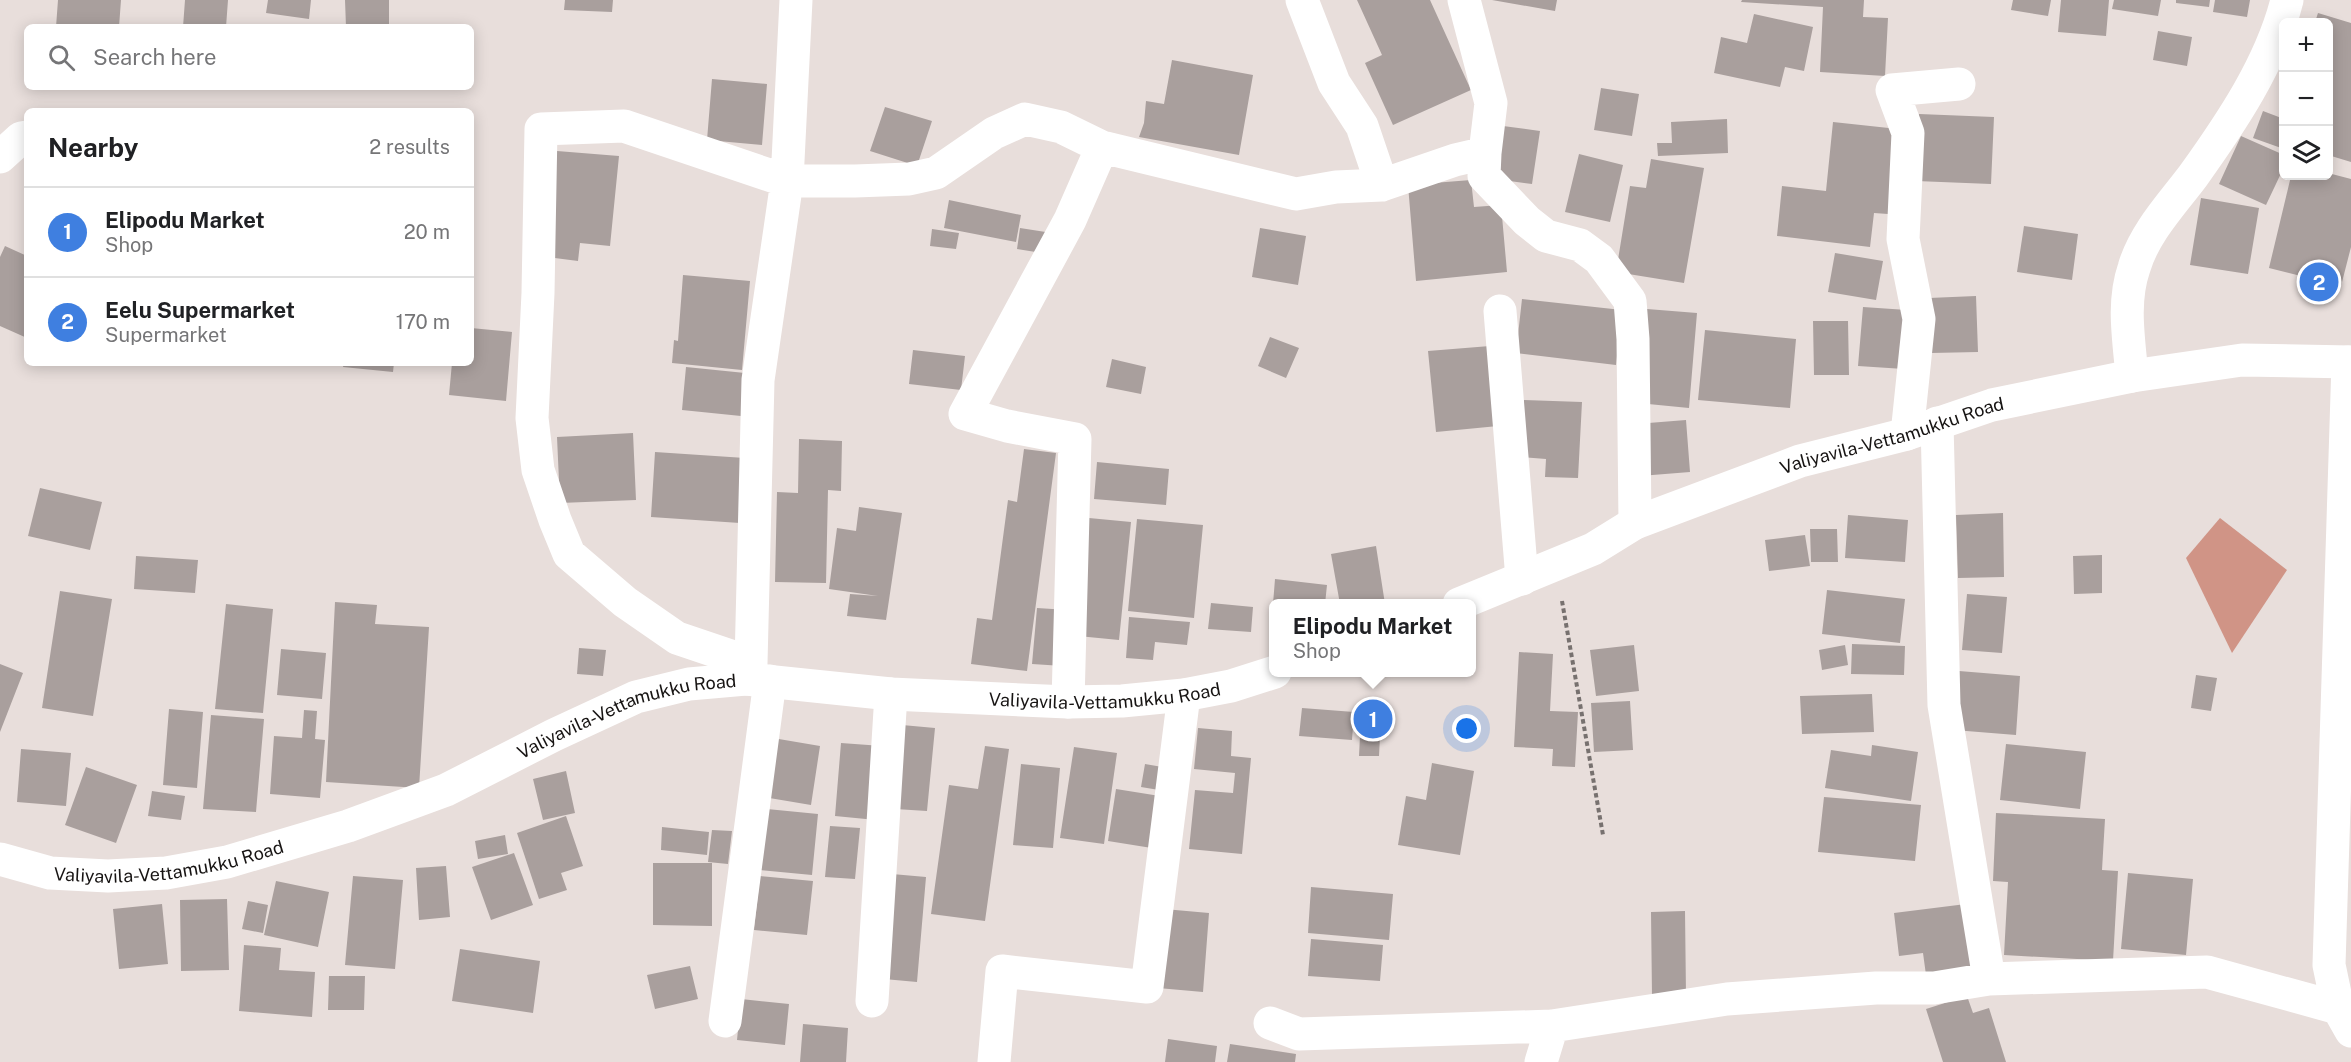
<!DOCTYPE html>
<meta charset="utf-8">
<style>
:root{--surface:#fff;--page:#f6f6f6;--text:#202124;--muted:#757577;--line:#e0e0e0;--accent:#942c16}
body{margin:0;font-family:"Public Sans",sans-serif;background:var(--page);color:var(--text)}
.controls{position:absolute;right:18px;top:18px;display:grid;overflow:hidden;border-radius:9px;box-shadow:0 3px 15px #0003}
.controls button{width:54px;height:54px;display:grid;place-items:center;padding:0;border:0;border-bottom:2px solid var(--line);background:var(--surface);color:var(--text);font:30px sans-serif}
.you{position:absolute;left:1467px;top:729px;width:21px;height:21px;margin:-15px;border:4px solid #fff;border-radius:50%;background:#1a73e8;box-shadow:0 0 0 9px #1a73e833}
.badge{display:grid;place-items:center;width:39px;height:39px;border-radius:50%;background:var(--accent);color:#fff;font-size:20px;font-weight:700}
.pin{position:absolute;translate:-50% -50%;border:3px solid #fff;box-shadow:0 2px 6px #0006}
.popup{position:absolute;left:1269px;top:599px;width:207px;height:78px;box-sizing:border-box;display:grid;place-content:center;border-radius:9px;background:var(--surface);filter:drop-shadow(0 2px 4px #0005);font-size:20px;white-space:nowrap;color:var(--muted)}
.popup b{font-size:22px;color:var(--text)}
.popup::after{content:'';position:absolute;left:50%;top:100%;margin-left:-12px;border:12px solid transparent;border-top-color:var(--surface)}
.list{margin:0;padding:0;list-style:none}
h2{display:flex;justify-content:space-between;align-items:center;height:78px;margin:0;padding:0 24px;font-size:26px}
h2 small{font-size:20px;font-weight:400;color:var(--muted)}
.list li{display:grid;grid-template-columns:39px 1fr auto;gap:18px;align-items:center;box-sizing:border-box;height:90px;padding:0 24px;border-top:2px solid var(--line)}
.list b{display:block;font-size:22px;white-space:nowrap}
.list p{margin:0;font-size:20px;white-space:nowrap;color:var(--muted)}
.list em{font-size:20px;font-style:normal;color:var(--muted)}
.icon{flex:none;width:33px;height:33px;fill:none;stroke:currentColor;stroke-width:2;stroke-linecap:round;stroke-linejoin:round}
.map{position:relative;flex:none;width:2351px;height:1062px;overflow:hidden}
.search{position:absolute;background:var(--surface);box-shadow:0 3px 15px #0003;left:24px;top:24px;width:450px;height:66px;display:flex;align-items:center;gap:15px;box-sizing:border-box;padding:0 21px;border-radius:9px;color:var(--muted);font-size:22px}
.panel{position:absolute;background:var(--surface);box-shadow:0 3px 15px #0003;left:24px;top:108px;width:450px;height:258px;border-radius:9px}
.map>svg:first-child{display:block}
.water{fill:#d09486}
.building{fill:#a99f9d}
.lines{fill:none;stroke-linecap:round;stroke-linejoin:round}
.path{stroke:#77716f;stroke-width:4;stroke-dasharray:4.5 3;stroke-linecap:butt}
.minor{stroke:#fff;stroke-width:33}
.tertiary{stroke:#fff;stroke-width:33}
.labels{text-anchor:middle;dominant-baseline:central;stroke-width:5;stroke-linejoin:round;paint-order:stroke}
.street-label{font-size:18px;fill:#171413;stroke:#f5ebe8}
</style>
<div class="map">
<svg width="2351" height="1062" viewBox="0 0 2351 1062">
<rect width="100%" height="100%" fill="#e8dedb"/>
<path class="water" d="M2220,518L2287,570L2232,653L2186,558Z"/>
<path class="building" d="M58,0H121L119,27H56Z
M185,0H228L226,27H183Z
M268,0H311L309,19L266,13Z
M345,0H389V27H346Z
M565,0H613L612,12L564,10Z
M1357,0H1430L1471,90L1393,125L1365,63L1382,55Z
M1492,0H1557L1555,11Z
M1742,0H1864L1863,17L1888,18L1885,76L1820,72L1823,7L1741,2Z
M2013,0H2051L2048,16L2011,10Z
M2061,0H2109L2106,36L2058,32Z
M2114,0H2161L2158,16L2112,9Z
M2176,0H2210L2209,7L2176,3Z
M2215,0H2250L2247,17L2213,12Z
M2318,13L2351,23V162L2328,155V22H2315Z
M1754,14L1813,27L1804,71L1785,67L1780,87L1714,73L1721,37L1747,43Z
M2158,31L2192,37L2187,66L2153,60Z
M1172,60L1253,75L1239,155L1139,137L1144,123L1146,101L1164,104Z
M712,79L767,84L762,145L707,140Z
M1601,88L1639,94L1632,136L1594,130Z
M885,107L932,121L917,166L870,151Z
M2263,111L2284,119V149L2253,138Z
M1919,114L1994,117L1991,184L1916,181Z
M1727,119L1728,153L1658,156L1657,143H1672L1671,122Z
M1833,122L1898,129L1888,214L1874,213L1870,247L1777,236L1782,186L1826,191Z
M1503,126L1540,131L1532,184L1495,179Z
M2241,136L2284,155V167L2266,205L2219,184Z
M557,151L619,156L610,246L580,243L578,261L547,257Z
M1579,154L1623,165L1610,222L1565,212Z
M1651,159L1704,168L1684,283L1616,272L1630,186L1646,188Z
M2328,173L2351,179V247L2341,286L2269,268L2291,176H2328Z
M1471,180L1474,207L1501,205L1507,272L1416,281L1408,185Z
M2201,198L2259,208L2248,274L2190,265Z
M949,200L1021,215L1016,242L944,228Z
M2024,226L2078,234L2072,280L2017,272Z
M1020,228L1052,233L1048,254L1017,249Z
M1260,228L1306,236L1298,285L1252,277Z
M932,229L959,233L956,249L930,246Z
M5,246L27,256V338L0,326V257Z
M1835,253L1883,261L1876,300L1828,292Z
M683,275L750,281L742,370L672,363L674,340L678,341Z
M1976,296L1978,352L1931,353L1929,298Z
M1522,299L1622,310L1616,365L1516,353Z
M1863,307L1907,310L1904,369L1858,366Z
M1647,309L1697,313L1689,408L1638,403Z
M1813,321H1848L1849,375H1814Z
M471,328L512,332L506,401L449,395L452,363H471Z
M1705,330L1796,339L1790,408L1698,400Z
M1270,337L1299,348L1286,378L1258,366Z
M1490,346L1498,426L1436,432L1428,351Z
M913,350L965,356L961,390L909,384Z
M1112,359L1146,367L1141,394L1106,387Z
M344,363H394L393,372L343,367Z
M686,367L745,373L741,416L682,410Z
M1524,400L1582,402L1578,478L1545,477L1546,459L1521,457Z
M1686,420L1690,472L1640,476L1636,424Z
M633,433L636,500L560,503L557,437Z
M799,439L842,441L841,491L828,490L826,583L775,582L777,492L798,493Z
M1024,449L1056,453L1027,671L971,664L977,618L992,620L1008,500L1017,502Z
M655,452L745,458L740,523L651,517Z
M1097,462L1169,469L1166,505L1094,499Z
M40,488L102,502L90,550L28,536Z
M859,507L902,513L886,620L847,616L850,594L878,596L829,589L837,528L856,531Z
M2003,513L2004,577L1958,578L1956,515Z
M1848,515L1908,520L1905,562L1845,558Z
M1089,518L1131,522L1119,640L1078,636Z
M1137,519L1203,525L1194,618L1128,611Z
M1810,529H1837L1838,562H1811Z
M1805,535L1810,566L1769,571L1765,540Z
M1376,546L1385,604H1340L1331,554Z
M2102,555V593L2074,594L2073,556Z
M136,556L198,560L195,593L134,589Z
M1275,579L1327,585L1325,604H1273Z
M1827,590L1905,599L1900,643L1822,634Z
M60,591L112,599L93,716L42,708Z
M1967,594L2007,597L2002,653L1962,650Z
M335,602L377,605L375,624L429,627L419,788L326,782Z
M1211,603L1253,607L1251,632L1208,629Z
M226,604L273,609L263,713L215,709Z
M1037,608L1068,610L1063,666L1032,664Z
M1272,609H1274V632H1270Z
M1129,617L1190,622L1187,645L1155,642L1153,660L1126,658Z
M1852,644L1905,646L1904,675L1851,674Z
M1634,645L1639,691L1596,696L1590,650Z
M1845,645L1848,665L1822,670L1819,650Z
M579,648L606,650L603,676L577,674Z
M281,649L326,653L322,699L277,695Z
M1519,652L1553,654L1550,711L1578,712L1575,767L1552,766L1553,749L1514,747Z
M0,664L23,673L0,732Z
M1959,671L2020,676L2016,735L1954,730Z
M2196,675L2217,678L2211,711L2191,708Z
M1872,694L1874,732L1802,734L1800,696Z
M1630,701L1633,750L1594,752L1591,703Z
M1302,708L1354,712L1352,740L1299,736Z
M169,709L203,712L197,788L163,785Z
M304,710L317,711L315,739L325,740L320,798L270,794L274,736L302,738Z
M211,715L264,719L256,812L203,809Z
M1361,716L1381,717L1379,756H1359Z
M902,725L935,728L927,811L895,809Z
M1198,728L1232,731L1231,756L1251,758L1242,854L1189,849L1195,790L1233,793L1235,773L1194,769Z
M767,737L820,746L811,805L758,796Z
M841,743L882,746L876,820L835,816Z
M2006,744L2086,752L2080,809L2000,800Z
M1872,745L1918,752L1911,801L1825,788L1831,750L1871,756Z
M985,746L1009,749L985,921L931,914L949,785L978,789Z
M1074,747L1117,753L1104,844L1060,838Z
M21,749L71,753L66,806L17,802Z
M1432,763L1474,771L1460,855L1398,845L1406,796L1426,800Z
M1021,764L1060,768L1053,848L1013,845Z
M1145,764L1168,768L1165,791L1141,787Z
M86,767L137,785L116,843L65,825Z
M566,771L575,813L543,820L533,779Z
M1116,789L1166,797L1158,849L1108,841Z
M152,791L185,796L181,820L148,816Z
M1824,797L1921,805L1915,861L1818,852Z
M767,809L818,814L812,875L760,870Z
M1996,813L2105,819L2102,870L2118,871L2113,961L2004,955L2008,882L1993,881Z
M566,816L583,866L561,873L567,890L539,899L517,833Z
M830,826L860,828L855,879L825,877Z
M662,827L709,832L707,855L661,850Z
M712,830L732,831L728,864L708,862Z
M505,835L508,854L478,859L475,841Z
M514,853L533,905L491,920L472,867Z
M653,863H712V926L653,925Z
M446,866L450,917L419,920L416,868Z
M2128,873L2193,879L2186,955L2121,949Z
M892,874L926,877L917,982L884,979Z
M353,876L403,880L395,969L345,965Z
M760,876L813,881L807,935L754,930Z
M276,881L329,892L318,947L264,935Z
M1311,887L1393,894L1389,940L1308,933Z
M227,899L229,970L181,971L180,900Z
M248,901L268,905L263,933L242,929Z
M162,904L168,964L119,969L113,909Z
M1966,904L1974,970L1926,975L1923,953L1899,956L1894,913Z
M1164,909L1209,913L1203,992L1158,988Z
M1685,911L1686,996H1652L1651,912Z
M1311,939L1383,945L1380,981L1308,976Z
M244,945L281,948L279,970L315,972L312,1017L239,1011Z
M460,949L540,961L533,1013L452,1001Z
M690,966L698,999L655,1009L647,975Z
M329,976H365L364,1010H328Z
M1967,996L1973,1013L1989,1008L2006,1062H1943L1926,1009Z
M741,999L789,1004L785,1045L737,1040Z
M803,1024L848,1028L846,1062H800Z
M1168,1039L1217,1046L1215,1062H1165Z
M1230,1044L1296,1054L1295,1062H1227Z"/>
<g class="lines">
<path class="path" d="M1562,601L1603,835"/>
<path class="minor" d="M1302,0L1334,83L1362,126L1382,185L1455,160L1485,153L1484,176L1527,221L1546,236L1580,245L1599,259L1630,301L1633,339L1635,523
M1464,0L1491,103L1485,153
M0,157L21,138L27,137
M1500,311L1522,579
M2348,362L2329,965L2338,1008L2351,1031
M2132,376C2129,340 2122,303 2134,268C2144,233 2172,204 2193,176C2231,123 2271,64 2287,0
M1937,423L1944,705L1989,979
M1907,434L1919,319L1903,239L1908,133L1892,90L1959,84
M751,663L758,380L787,181L796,0
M746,679L751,663L677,638L625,602L569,554L555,520L538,470L532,418L538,293L541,129L624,126L787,181H855L909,179L936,173L994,133L1025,119L1061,127L1102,147L1296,194L1336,187L1382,185
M1068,702L1075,439L1007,426L965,414L1070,220L1102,147
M872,1001L891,694
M725,1021L770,681
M1270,1023L1299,1034L1552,1026L1727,999L1876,988H1934L1989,979L2207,972L2338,1008
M994,1062L1002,971L1147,987L1184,695
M1541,1062L1552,1026"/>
<g class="tertiary">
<path id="s1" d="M1459,604L1593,549L1635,523L1800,461L1907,434L1992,405L2132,376L2242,360L2351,362"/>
<path id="s2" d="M0,859L50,873L108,876L166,873L227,862L348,826L446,790L554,735L636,697L689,684L746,679L891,694L1068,702L1122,701L1184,695L1231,686L1275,672"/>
</g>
</g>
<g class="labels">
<g class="street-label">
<text stroke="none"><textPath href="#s1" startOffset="466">Valiyavila-Vettamukku Road</textPath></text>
<text stroke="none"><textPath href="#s2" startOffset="1144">Valiyavila-Vettamukku Road</textPath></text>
<text stroke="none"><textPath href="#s2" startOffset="658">Valiyavila-Vettamukku Road</textPath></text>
<text stroke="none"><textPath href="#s2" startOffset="172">Valiyavila-Vettamukku Road</textPath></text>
</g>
</g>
</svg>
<div class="controls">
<button>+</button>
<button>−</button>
<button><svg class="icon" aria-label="layers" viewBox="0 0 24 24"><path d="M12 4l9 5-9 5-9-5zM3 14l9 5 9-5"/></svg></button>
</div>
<div class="you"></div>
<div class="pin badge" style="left:1373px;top:719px;background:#3f7fe0">1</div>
<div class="popup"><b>Elipodu Market</b>Shop</div>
<div class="pin badge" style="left:2319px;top:282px;background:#3f7fe0">2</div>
<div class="search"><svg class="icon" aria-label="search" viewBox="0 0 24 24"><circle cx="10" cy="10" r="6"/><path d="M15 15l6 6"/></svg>Search here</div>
<section class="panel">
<h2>Nearby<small>2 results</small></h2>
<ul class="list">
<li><span class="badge" style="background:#3f7fe0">1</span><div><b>Elipodu Market</b><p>Shop</p></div><em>20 m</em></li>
<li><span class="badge" style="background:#3f7fe0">2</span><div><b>Eelu Supermarket</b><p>Supermarket</p></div><em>170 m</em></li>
</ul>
</section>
</div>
